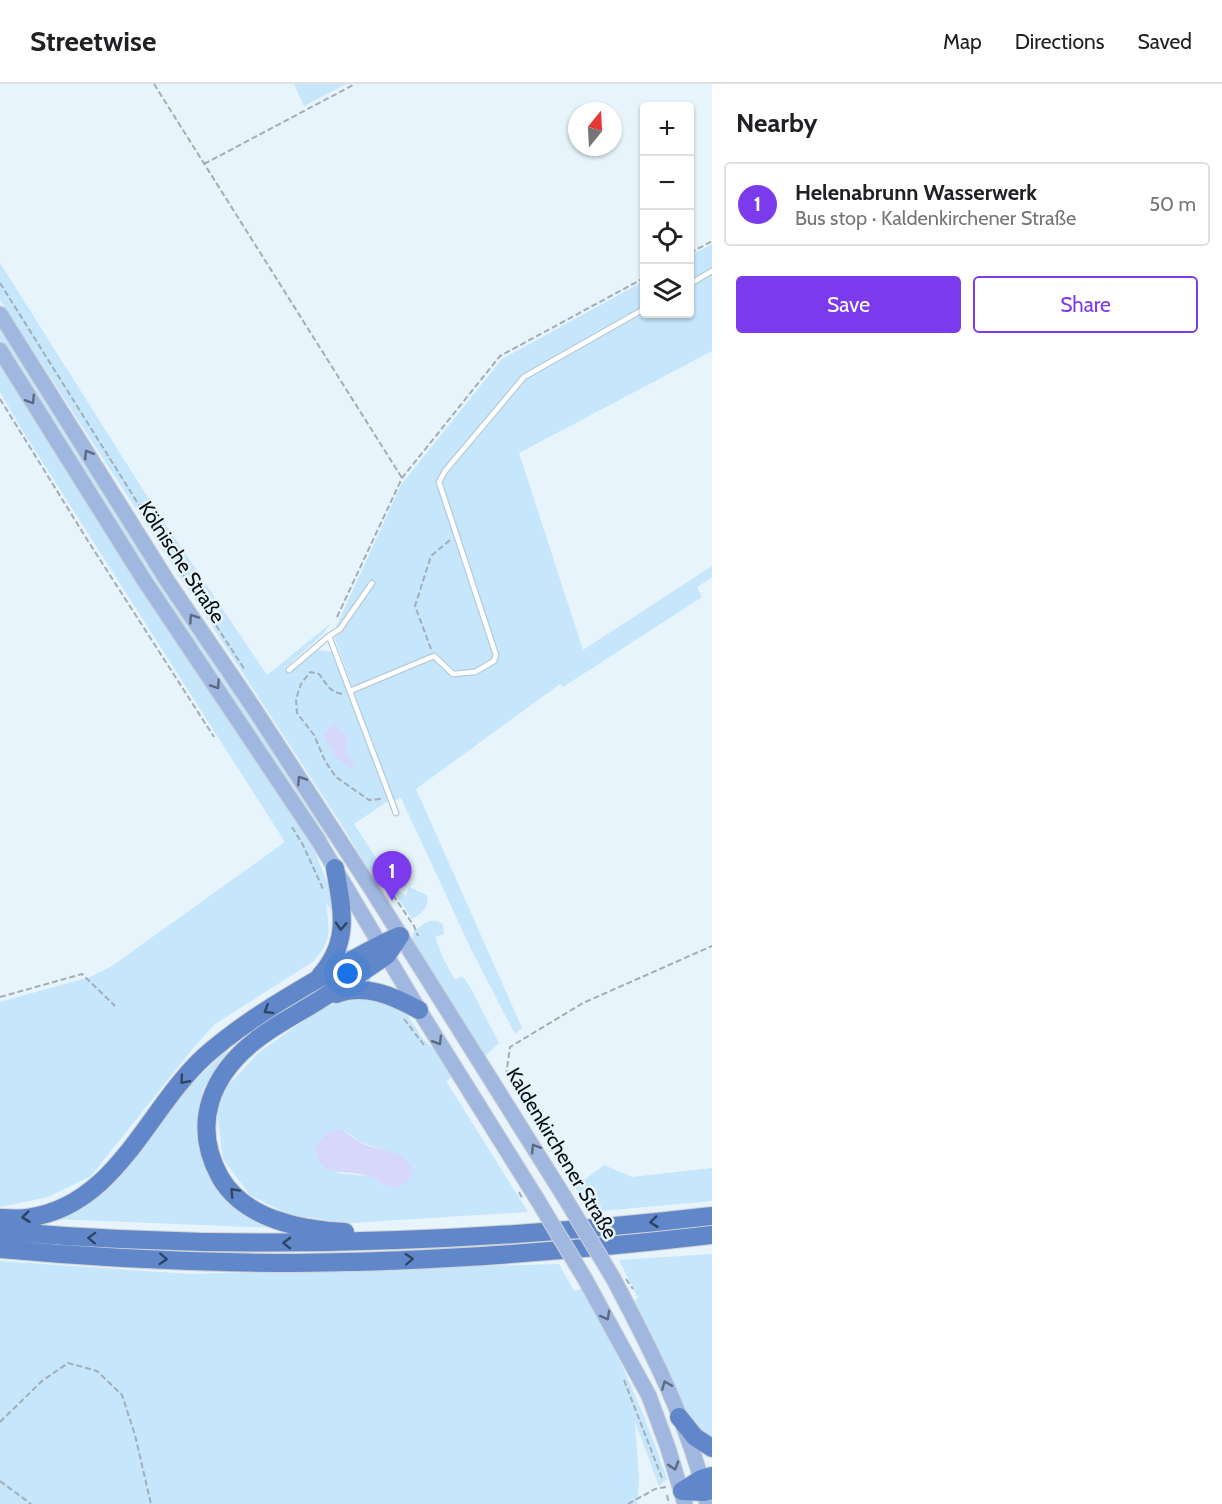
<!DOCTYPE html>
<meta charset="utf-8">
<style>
:root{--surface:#fff;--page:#f6f6f6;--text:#202124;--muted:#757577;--line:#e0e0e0;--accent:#7c3aed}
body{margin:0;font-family:Cabin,sans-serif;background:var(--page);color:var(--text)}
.controls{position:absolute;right:18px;top:18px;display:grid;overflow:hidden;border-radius:6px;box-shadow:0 2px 4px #0004}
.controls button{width:54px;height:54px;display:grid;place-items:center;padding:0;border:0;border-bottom:2px solid var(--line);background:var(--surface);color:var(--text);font:30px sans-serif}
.compass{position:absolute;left:568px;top:18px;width:54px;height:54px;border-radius:50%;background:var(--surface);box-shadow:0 2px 4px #0004;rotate:18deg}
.you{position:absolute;left:348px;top:890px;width:21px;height:21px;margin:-15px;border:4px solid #fff;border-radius:50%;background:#1a73e8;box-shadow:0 0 0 9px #1a73e833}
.badge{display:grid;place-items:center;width:39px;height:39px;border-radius:50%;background:var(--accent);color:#fff;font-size:20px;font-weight:700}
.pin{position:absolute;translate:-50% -50px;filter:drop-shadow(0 2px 3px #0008)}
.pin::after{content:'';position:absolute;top:32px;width:21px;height:18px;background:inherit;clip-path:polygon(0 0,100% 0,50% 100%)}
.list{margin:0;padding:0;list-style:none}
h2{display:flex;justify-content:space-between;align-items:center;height:78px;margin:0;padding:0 24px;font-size:26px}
h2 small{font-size:20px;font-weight:400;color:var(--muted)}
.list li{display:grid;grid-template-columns:39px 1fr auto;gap:18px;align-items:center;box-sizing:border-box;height:84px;margin:0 12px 12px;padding:0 12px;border:2px solid var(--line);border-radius:6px}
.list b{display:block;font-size:22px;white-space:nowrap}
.list p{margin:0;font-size:20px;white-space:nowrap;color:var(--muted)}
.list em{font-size:20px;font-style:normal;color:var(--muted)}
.actions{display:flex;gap:12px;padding:18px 24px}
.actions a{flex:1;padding:14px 0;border:2px solid var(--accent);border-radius:6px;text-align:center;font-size:21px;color:var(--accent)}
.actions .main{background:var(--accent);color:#fff}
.icon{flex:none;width:33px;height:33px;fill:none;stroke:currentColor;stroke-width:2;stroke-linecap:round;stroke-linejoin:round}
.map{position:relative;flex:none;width:712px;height:1420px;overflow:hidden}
header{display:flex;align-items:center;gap:36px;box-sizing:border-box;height:84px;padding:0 30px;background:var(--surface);border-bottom:2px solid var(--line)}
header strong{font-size:28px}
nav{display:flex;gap:33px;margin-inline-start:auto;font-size:21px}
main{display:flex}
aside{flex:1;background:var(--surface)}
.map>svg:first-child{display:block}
.green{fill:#c5e6fb;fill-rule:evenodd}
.water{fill:#d7d6fb}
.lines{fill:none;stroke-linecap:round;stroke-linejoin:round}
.service-casing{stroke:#b6cbd8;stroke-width:7}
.primary-casing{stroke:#d2d3d4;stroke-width:17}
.motorway-casing{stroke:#d2d3d4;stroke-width:20}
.path{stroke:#a2adb4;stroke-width:2;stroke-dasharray:6 3;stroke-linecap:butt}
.service{stroke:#fff;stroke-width:4.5}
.primary{stroke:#a0b7df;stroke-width:15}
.motorway{stroke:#6087ca;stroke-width:18}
.primary-bridge-casing{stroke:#d2d3d4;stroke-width:17;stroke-linecap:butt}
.path-bridge{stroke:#a2adb4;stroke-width:2;stroke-dasharray:6 3;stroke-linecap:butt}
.primary-bridge{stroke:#a0b7df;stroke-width:15}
.oneway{stroke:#5b6a82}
.oneway2{stroke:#2e4464}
.labels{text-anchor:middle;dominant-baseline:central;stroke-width:5;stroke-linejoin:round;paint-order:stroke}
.street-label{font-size:20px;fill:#060d11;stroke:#e7f4fc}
</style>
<header>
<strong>Streetwise</strong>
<nav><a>Map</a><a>Directions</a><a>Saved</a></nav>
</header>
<main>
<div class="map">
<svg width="712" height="1420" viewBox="0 0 712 1420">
<rect width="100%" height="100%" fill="#e7f4fc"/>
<path class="green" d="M294,0H346L304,22Z
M712,160V267L519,369L583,566L712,482V493L697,503L702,513L563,603L560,600L416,705L522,944L515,950L471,865L401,714L393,717L335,555L336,543L401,401L502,275L644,197V230H690V172Z
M0,179L152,420L267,591L330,540L323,550L285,584L290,589L317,566L333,568L388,717L354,740L396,805L406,812L409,803L427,811C430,823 421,830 412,835L394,808L391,810L371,790L345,746L0,216Z
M0,245L177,523L330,753L324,757L143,479L0,256Z
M0,281L314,765L329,804L338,835L326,819C329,847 333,853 314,877L215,940L194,963L91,1092L48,1113L0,1123V918L90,893L112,882L285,758L24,349L0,308Z
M430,837H436L443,840L444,850L435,853L443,874L455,896L462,892L469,901L499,959L485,972L413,857V848L424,840Z
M360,911L399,919L423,955L439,970L452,993L446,997L528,1128L351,1139L290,1131L250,1111L223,1075L217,1028L225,1005L258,969L312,931L340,916ZM345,1047L360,1058L378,1064L384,1101L369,1092L337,1089Z
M233,959L202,1007L201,1050L207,1077L276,1144L55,1135Z
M604,1081L632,1093L712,1084V1117L590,1128L575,1103Z
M712,1170V1358C686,1342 678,1305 665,1279C655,1258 644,1237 633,1217L638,1214L619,1176Z
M0,1177L190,1190L559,1180L574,1207L581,1205C618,1265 644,1329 667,1395L659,1402L635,1338L639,1396L637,1420H0Z"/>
<path class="water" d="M333,640L347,652L346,670L357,682L350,684L336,673L324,651Z
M337,1045C347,1047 352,1054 361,1059C380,1068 405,1064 412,1086L408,1097L398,1104C394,1103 389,1103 385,1101C379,1099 374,1094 368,1092C345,1084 316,1097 316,1061L326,1050Z"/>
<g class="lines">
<g class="service-casing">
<path id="service" d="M690,200L712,187
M329,552L396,729
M289,586L329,552L340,545L372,499
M350,607L434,572L453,590L475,588L494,577L496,571L439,398L445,387L524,293L644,225"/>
</g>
<g class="primary-casing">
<path id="primary" d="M0,230L168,498L253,623L372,806L565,1114
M0,266L144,496L318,756L419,926L537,1115
M613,1194C649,1262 691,1343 707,1420
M585,1195L649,1312L668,1364L685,1420"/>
</g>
<g class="motorway-casing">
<path id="motorway" d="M320,892C351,857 342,826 335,784
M336,910C365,899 393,912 419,926
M0,1134C9,1134 19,1135 27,1134C117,1122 146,1026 205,972C242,939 287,913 330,888C353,876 375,862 399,852
M0,1147C237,1168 476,1159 712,1132
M345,1148C301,1146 244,1135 220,1093C191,1040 211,991 256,956C275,941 297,930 318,917C341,902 364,887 387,871L400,852
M0,1165C98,1174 197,1179 295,1179C434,1178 574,1167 712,1151
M679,1333L695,1353L712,1364
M682,1407L701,1395L712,1392
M682,1407L704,1408L712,1406"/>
</g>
<path class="path" d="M154,0L402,394
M204,80L355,0
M690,169L712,157
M0,199L174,477L245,586
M0,315L88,457L214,653
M337,533L402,394L500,272L644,194
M431,565L415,522L431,472L450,456
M342,610C328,607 327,600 319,590L310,588L301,600L296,615L297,629L314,651L325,677L336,693L369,716L382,715
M292,743L303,761L323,805
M383,796L414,842L418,852
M0,913L82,890L115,922
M404,935L424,961
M506,992L510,963L583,919L712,862
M624,1296L662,1394
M0,1338L42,1297L68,1279L97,1287L122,1311L135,1351L151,1420
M0,1397L31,1420
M667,1411L669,1420
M628,1420L655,1405L666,1403"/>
<use href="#service" class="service"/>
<use href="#primary" class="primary"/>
<use href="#motorway" class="motorway"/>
<g class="primary-bridge-casing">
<path id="primary-bridge" d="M565,1114L613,1194
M537,1115L585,1195"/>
</g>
<path class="path-bridge" d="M519,1108L523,1116
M626,1195L633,1205"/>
<use href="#primary-bridge" class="primary-bridge"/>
</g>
<defs><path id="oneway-chevron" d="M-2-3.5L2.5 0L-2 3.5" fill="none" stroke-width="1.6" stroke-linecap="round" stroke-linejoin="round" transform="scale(1.5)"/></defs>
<g class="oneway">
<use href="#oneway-chevron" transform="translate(31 316) rotate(58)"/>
<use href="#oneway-chevron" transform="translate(88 370) rotate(-122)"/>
<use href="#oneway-chevron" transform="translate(193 534) rotate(-124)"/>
<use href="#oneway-chevron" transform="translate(216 601) rotate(56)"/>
<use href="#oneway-chevron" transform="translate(301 696) rotate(-123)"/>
<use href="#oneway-chevron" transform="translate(438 957) rotate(58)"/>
<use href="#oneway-chevron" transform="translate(535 1064) rotate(-122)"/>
<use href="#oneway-chevron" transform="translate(606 1232) rotate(61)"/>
<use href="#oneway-chevron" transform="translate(666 1301) rotate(-112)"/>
<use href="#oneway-chevron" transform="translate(674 1382) rotate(72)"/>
</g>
<g class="oneway2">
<use href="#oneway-chevron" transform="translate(341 842) rotate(93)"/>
<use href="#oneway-chevron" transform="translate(268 926) rotate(148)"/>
<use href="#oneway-chevron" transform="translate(184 996) rotate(130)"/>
<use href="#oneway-chevron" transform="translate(234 1108) rotate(-133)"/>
<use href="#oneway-chevron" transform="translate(26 1133) rotate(173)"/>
<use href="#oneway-chevron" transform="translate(654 1138) rotate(173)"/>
<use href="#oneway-chevron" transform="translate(92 1154) rotate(-178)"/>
<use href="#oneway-chevron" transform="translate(287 1159) rotate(-179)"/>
<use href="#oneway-chevron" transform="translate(163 1175) rotate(3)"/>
<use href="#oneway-chevron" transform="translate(409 1175) rotate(-3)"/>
</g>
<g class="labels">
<g class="street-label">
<text transform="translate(182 478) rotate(57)">Kölnische Straße</text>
<text transform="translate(562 1069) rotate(59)">Kaldenkirchener Straße</text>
</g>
</g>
</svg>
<div class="controls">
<button>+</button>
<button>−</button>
<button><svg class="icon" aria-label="locate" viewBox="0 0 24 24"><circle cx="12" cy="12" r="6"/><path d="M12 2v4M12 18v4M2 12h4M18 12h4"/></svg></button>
<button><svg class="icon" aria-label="layers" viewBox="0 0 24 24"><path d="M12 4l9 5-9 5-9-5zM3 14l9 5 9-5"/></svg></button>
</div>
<svg class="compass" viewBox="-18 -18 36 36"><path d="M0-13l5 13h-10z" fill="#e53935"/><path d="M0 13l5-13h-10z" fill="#757577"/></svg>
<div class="you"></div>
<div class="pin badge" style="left:392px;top:817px">1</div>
</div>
<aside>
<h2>Nearby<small></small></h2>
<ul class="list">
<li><span class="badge">1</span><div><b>Helenabrunn Wasserwerk</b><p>Bus stop · Kaldenkirchener Straße</p></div><em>50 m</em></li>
</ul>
<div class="actions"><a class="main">Save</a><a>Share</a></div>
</aside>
</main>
